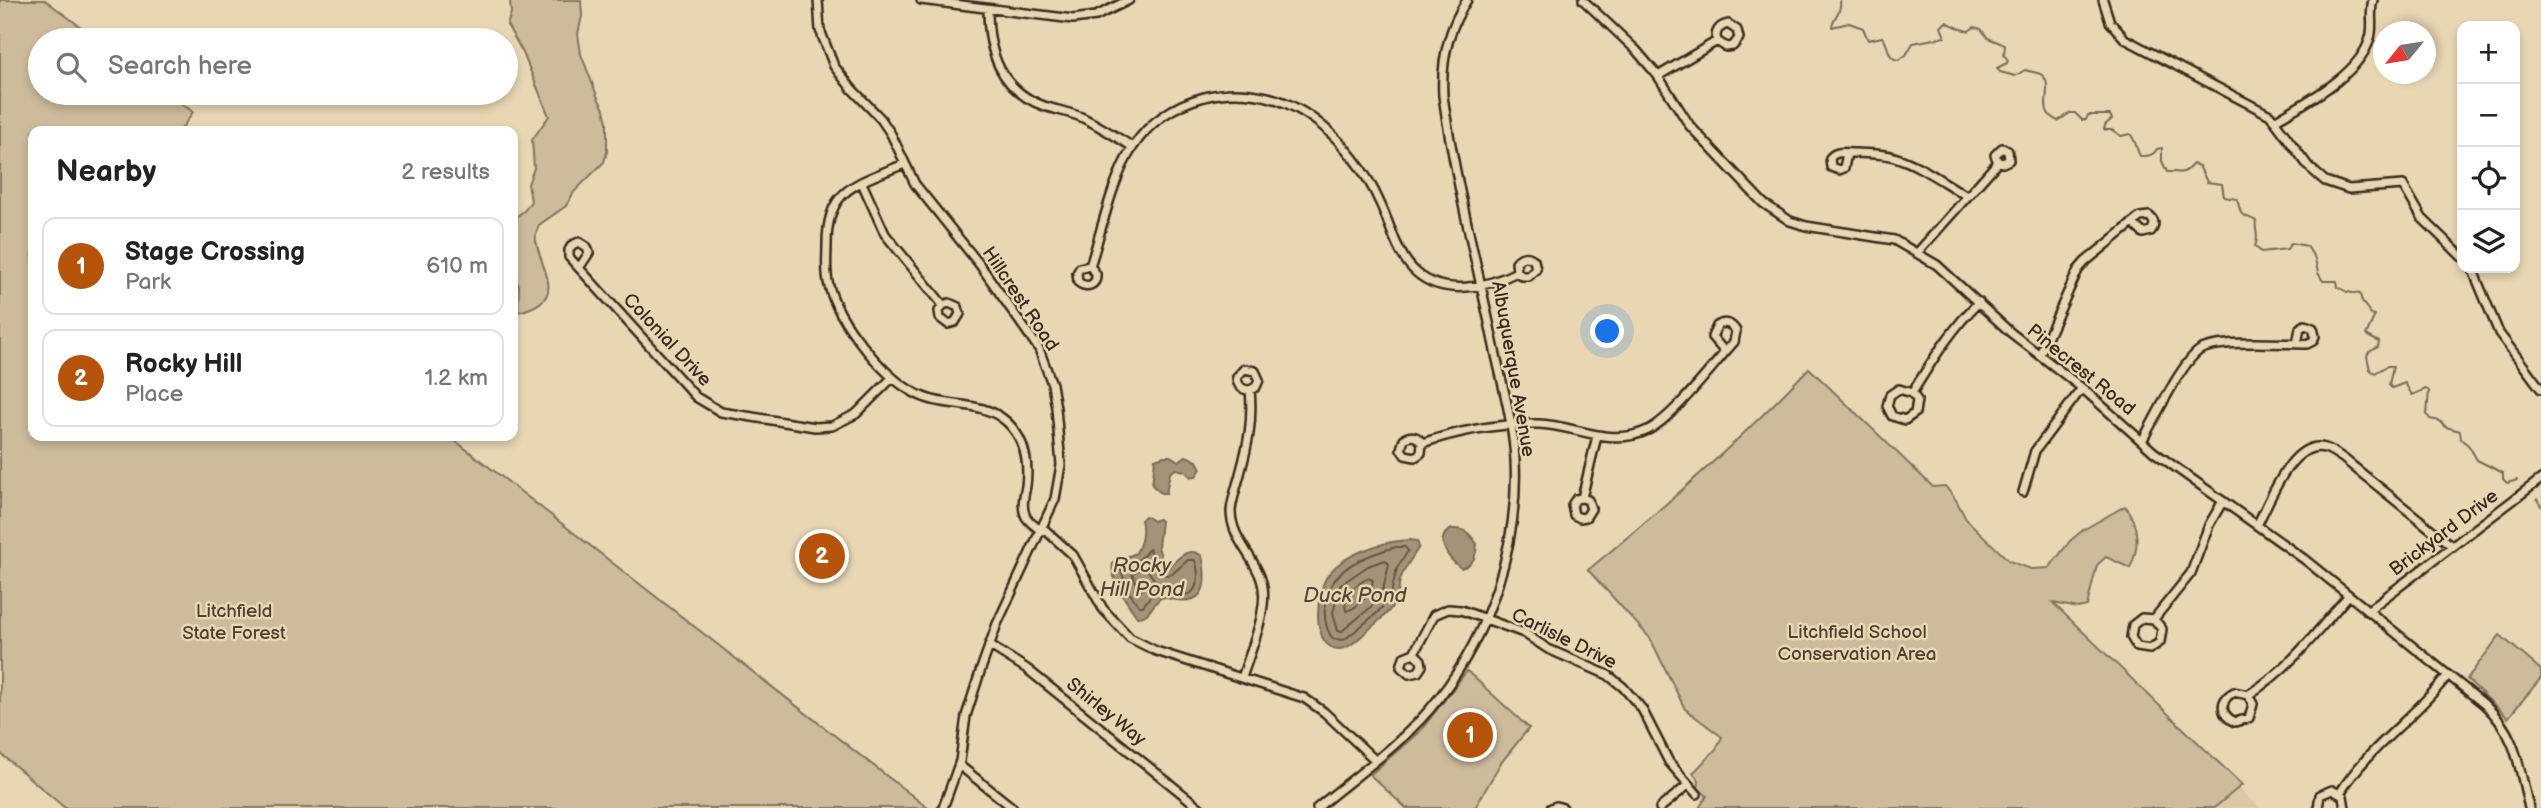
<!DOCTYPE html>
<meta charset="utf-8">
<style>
:root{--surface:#fff;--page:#f2f2f2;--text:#222;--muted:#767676;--line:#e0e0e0;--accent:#b45309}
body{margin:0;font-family:"Balsamiq Sans",sans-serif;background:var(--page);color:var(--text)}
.controls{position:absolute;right:21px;top:21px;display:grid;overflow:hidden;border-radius:14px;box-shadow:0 4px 10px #0003}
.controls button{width:63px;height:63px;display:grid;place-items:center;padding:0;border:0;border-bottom:2px solid var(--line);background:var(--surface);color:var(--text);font:35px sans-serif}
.compass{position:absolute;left:2373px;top:21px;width:63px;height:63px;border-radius:50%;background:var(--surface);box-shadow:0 4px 10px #0003;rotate:240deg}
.you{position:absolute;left:1608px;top:332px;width:24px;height:24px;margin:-18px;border:5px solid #fff;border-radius:50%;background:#1a73e8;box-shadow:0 0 0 10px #1a73e833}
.badge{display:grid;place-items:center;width:46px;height:46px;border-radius:50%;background:var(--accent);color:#fff;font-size:23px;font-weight:700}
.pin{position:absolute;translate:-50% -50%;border:4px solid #fff;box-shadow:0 2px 7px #0006}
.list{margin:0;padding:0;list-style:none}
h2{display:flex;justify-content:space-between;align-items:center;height:91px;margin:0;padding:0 28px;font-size:30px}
h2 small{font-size:23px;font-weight:400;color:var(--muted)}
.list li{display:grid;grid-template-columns:46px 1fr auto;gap:21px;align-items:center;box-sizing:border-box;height:98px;margin:0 14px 14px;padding:0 14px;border:2px solid var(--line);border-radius:14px}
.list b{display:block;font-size:26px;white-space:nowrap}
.list p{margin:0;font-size:23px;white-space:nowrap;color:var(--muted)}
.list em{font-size:23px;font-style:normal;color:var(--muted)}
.icon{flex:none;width:38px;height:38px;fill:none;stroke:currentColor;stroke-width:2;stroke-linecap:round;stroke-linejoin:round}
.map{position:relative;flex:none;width:2541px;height:808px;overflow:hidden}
.search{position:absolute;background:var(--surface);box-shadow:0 4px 10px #0003;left:28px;top:28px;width:490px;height:77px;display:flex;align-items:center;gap:18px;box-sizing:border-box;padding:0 24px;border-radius:38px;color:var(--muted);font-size:26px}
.panel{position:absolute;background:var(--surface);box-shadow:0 4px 10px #0003;left:28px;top:126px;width:490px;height:315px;border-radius:14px}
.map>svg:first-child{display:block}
.built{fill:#dac8a7}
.green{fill:#cdbb9c;stroke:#84725d;stroke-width:2}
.water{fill:#a59379;stroke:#7b6955;stroke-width:2}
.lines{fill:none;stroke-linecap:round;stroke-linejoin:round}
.shore{stroke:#655442;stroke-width:2}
.stream{stroke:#7b6955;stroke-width:2}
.minor-casing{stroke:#3b2a1e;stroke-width:12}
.minor{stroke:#e9d7b4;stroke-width:7}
.labels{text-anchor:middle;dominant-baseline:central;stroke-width:5;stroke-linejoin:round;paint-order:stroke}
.street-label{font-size:19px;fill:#3b2a1e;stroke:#e9d7b4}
.park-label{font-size:19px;fill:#514031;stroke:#e9d7b4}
.water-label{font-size:21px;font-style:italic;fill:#564435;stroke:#e9d7b4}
</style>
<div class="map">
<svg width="2541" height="808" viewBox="0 0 2541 808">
<rect width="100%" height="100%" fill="#e9d7b4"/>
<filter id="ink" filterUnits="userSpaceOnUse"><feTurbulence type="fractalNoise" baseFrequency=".0143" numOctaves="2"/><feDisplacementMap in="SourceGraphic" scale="14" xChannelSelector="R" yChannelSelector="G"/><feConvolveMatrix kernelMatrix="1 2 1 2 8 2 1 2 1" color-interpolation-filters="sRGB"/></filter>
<g filter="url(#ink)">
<path class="built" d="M2235,785L2260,808H2205Z"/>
<path class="green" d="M0,0H45L98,40H40V93H168L193,112L180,131H33V436H449L928,808H65L0,753Z
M510,0H581L582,16L578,34L581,54L598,98L604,109L607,122V152L604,162L574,192L566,206L539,225C537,230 535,236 536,241C543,275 568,300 518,312L519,285L516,280L513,281V219L525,210L531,201L528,184L534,168L532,140L549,116L523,53L507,25L511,13Z
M1809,368L1933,487L1945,486L1956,500L1966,519L2009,561L2031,569L2049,568L2070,541L2083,530L2125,506C2139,525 2140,547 2130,568L2106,557L2097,565L2087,606L2078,608L2053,603L2242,785L2214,808H1699L1707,796L1698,788L1699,781L1693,773L1716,749L1722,737L1685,709L1650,638L1588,570C1666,506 1740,441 1809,368Z
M2500,635L2541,670V678L2508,718L2467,679Z
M1467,671L1529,728L1500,764L1475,808H1406L1370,775L1421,730Z"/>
<path class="water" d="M1164,456H1170L1179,461L1186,456L1197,461L1201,469L1196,476L1191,477L1185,471L1176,469L1170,473L1166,493H1161L1152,485L1155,459Z
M1145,516L1153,521L1159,519L1161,521L1158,547L1164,566L1168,568C1178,559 1188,545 1202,556C1210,593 1201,608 1163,597C1152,601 1151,618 1137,617C1128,603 1109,580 1113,563L1136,553C1142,542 1144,532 1141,520Z
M1452,529C1465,528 1470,534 1477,544C1476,556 1474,565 1461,568C1449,560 1432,537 1452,529Z
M1410,540L1417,541L1419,547C1412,558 1404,568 1400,580C1398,587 1399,595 1396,601C1390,613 1376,623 1366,632C1359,638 1349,649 1339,649C1310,648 1316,591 1328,575C1344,553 1384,541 1410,540Z"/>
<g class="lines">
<path class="shore" d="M1396,547H1405L1408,551L1397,568L1390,598L1376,614L1344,640L1333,639C1326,630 1324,619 1325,607C1328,569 1363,556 1396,547Z
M1149,549L1158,570L1166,575L1172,574L1188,560H1195C1198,569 1200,579 1195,588C1188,603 1170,587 1159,591C1151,593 1148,600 1143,606H1139L1129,592L1120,568L1126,564L1140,559Z
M1385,560L1389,564L1382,594L1370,608L1342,631H1338L1333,613L1340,585L1368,566Z
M1144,567L1147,569L1155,581L1140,591L1132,573Z
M1368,578L1373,580C1372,594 1358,608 1346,611C1342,593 1354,586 1368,578Z"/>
<path class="stream" d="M1840,0C1842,13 1832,18 1832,27L1849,23L1863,28L1868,40L1882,37C1890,45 1886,59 1899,60L1906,55L1913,43L1945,37L1941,27L1946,22C1954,25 1960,30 1969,31L1974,27L1981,29L1988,38L2005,45L2004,55L2008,60L2007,63L1997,68L2000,72L2015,76L2025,70C2030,72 2038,72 2042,75C2056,87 2034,111 2058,121L2070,113H2075L2082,120H2086L2088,115H2110L2112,119L2105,125L2104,130H2112L2121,136L2130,134C2136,140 2136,149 2140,156C2148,156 2153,156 2157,149L2162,148V161L2167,172C2182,171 2181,177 2193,164L2199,166L2207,182L2222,184L2224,197L2237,199C2243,219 2237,211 2256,221C2254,231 2260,236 2255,246L2261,252L2287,249L2291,243L2307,246L2315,259L2318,273L2323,281H2337L2338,287L2347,292L2360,294L2362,302L2371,314L2375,315L2366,335L2379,342L2378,347L2369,352L2367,356L2370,370L2375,373L2387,366H2393L2389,385L2392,388L2405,383L2412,395L2426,389L2429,391L2427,415L2430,419L2440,421L2446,427L2460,431L2461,439L2469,446L2477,460L2503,473V479L2507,483L2517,480
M2537,499L2541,506"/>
<g class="minor-casing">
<path id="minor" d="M818,0L820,30L834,66L852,89L881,119L891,134L915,184L980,265L1039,349L1052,384L1056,408L1061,465L1055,499L997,624L981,669L966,716L960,761L943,808
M921,0L1073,19L1096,16L1129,0
M1583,0L1636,50L1658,76L1690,126L1763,203L1790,221L1806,226L1894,240L1937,265L2010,332L2082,388L2154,452L2304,559L2484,704C2517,734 2519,767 2529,808
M2103,0L2110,22L2125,39L2270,115L2309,167L2325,181L2349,189L2403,185L2422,218L2462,257
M988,10C988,52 1000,90 1044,106C1056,110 1069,112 1081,117C1099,125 1116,137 1133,147
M1658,76L1717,41L1726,47L1733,46L1739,38L1737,30L1728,24C1719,26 1714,32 1717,41
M2276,120C2306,102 2360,75 2370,38C2374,26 2369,13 2373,0
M1847,153L1844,168L1839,170L1831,167L1830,158C1836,150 1845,153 1855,153C1868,154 1881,153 1894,157C1919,164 1944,183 1967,196
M904,164C884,173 853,181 839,199C829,212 827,228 827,244C827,258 825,273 829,286C838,321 882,375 913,392C943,410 981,398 1007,422C1025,439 1029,462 1026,486C1024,496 1021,507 1026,517C1030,523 1036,527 1042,531
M862,183L885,234L943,305L939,311L940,318L948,324L955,322L960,314L958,307L949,303L943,305
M1918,252L1998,162L1995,155L2002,148L2008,151L2009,160L2003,163L1998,162
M1090,266L1096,274C1097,285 1087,289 1078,282L1077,273L1080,268L1090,266C1103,227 1111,181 1133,147C1166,96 1235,80 1288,104C1314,116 1336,136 1353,158C1364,172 1373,187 1380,203C1391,226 1397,256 1417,273C1445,297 1487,287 1517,272L1522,276H1529L1536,269L1534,260C1527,255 1521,256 1516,262L1517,272
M579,268L589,253L587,247L579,242L572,245L569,250V257L579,268L696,397L721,412L815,427L832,426L856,414L892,378
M2472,268L2499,333L2541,389
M2040,354L2078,270L2085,262L2140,217L2149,216C2154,220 2156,225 2151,231L2143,233L2132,223
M1912,393L1917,400L1915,413L1905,420L1892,416L1887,406L1890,395L1899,389L1912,393C1932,361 1952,328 1979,302
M2142,441C2154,421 2182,361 2200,350C2219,339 2283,344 2307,344L2313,341L2315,336L2313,328L2305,325L2300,328L2297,344
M1422,443L1421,453L1415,457L1405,455L1401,449L1404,439C1411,434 1418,436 1422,443C1458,431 1500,423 1538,424C1576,425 1610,448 1648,430C1674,417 1713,365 1734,342L1736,331C1731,323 1724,321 1717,326L1712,337L1725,352
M2023,492L2035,451L2082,388
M1582,498L1588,500L1591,509L1586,517L1580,518L1574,515L1572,505L1576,499L1582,498L1597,436
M2257,525C2270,502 2291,439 2325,448C2332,450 2338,455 2344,459L2452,546
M1043,528L1073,555L1103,609L1130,638L1156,651L1304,698L1324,712L1375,760
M2367,611L2541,479
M2154,619L2162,629L2160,642L2150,649L2137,647L2131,637L2133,625L2142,618L2154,619L2191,573L2209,525L2223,501
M989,645L1027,669L1200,808
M1414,653L1421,660L1422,666L1418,672L1409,674L1401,667L1404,657L1414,653L1434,615L1448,609L1461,610L1524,633L1548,649L1608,675L1623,687L1642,709L1669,762L1697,794
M1242,678C1250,651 1271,606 1261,579C1253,555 1231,538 1231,511C1232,499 1237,486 1240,474C1248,445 1253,421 1250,390L1256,387L1259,380L1255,371L1244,369L1237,377C1237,385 1241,390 1250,390
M2248,695L2253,704L2249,718L2235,722C2220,715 2219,700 2234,692L2248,695C2290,668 2316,633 2348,596
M959,765L1013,808
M2340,793C2369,746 2415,718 2448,675
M1317,808C1358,774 1406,741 1439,698C1490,632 1519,544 1515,460C1513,423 1503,387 1495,351C1478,267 1455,181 1443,96C1441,62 1448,29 1467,0
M1551,808L1556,806L1563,808
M1660,808L1688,785
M2318,808L2320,795L2332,790L2343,796L2345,808"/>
</g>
<use href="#minor" class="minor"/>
</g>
</g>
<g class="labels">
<g class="street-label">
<text transform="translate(1020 299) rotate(56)">Hillcrest Road</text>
<text transform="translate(667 340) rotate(47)">Colonial Drive</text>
<text transform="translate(1513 369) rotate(80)">Albuquerque Avenue</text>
<text transform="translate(2081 370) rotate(39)">Pinecrest Road</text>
<text transform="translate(2444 533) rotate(-37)">Brickyard Drive</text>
<text transform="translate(1564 639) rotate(26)">Carlisle Drive</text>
<text transform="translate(1106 712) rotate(39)">Shirley Way</text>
</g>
<g class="park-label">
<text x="234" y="611">Litchfield<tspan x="234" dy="22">State Forest</tspan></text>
<text x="1857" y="632">Litchfield School<tspan x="1857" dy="22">Conservation Area</tspan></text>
</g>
<g class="water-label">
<text x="1142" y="565">Rocky<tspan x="1142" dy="24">Hill Pond</tspan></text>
<text x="1355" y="595">Duck Pond</text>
</g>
</g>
</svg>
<div class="controls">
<button>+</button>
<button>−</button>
<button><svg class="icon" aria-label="locate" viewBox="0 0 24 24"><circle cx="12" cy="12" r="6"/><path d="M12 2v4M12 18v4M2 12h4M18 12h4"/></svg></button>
<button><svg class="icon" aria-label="layers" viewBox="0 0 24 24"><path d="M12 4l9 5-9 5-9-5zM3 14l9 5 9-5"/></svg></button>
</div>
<svg class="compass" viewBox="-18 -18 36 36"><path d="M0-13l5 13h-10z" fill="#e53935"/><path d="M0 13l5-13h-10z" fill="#767676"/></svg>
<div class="you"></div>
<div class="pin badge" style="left:1470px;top:735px">1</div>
<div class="pin badge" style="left:822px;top:556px">2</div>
<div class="search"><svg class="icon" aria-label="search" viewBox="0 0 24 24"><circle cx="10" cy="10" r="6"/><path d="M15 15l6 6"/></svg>Search here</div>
<section class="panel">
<h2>Nearby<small>2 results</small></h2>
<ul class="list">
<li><span class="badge">1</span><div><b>Stage Crossing</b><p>Park</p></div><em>610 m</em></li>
<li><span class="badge">2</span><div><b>Rocky Hill</b><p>Place</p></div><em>1.2 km</em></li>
</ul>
</section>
</div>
